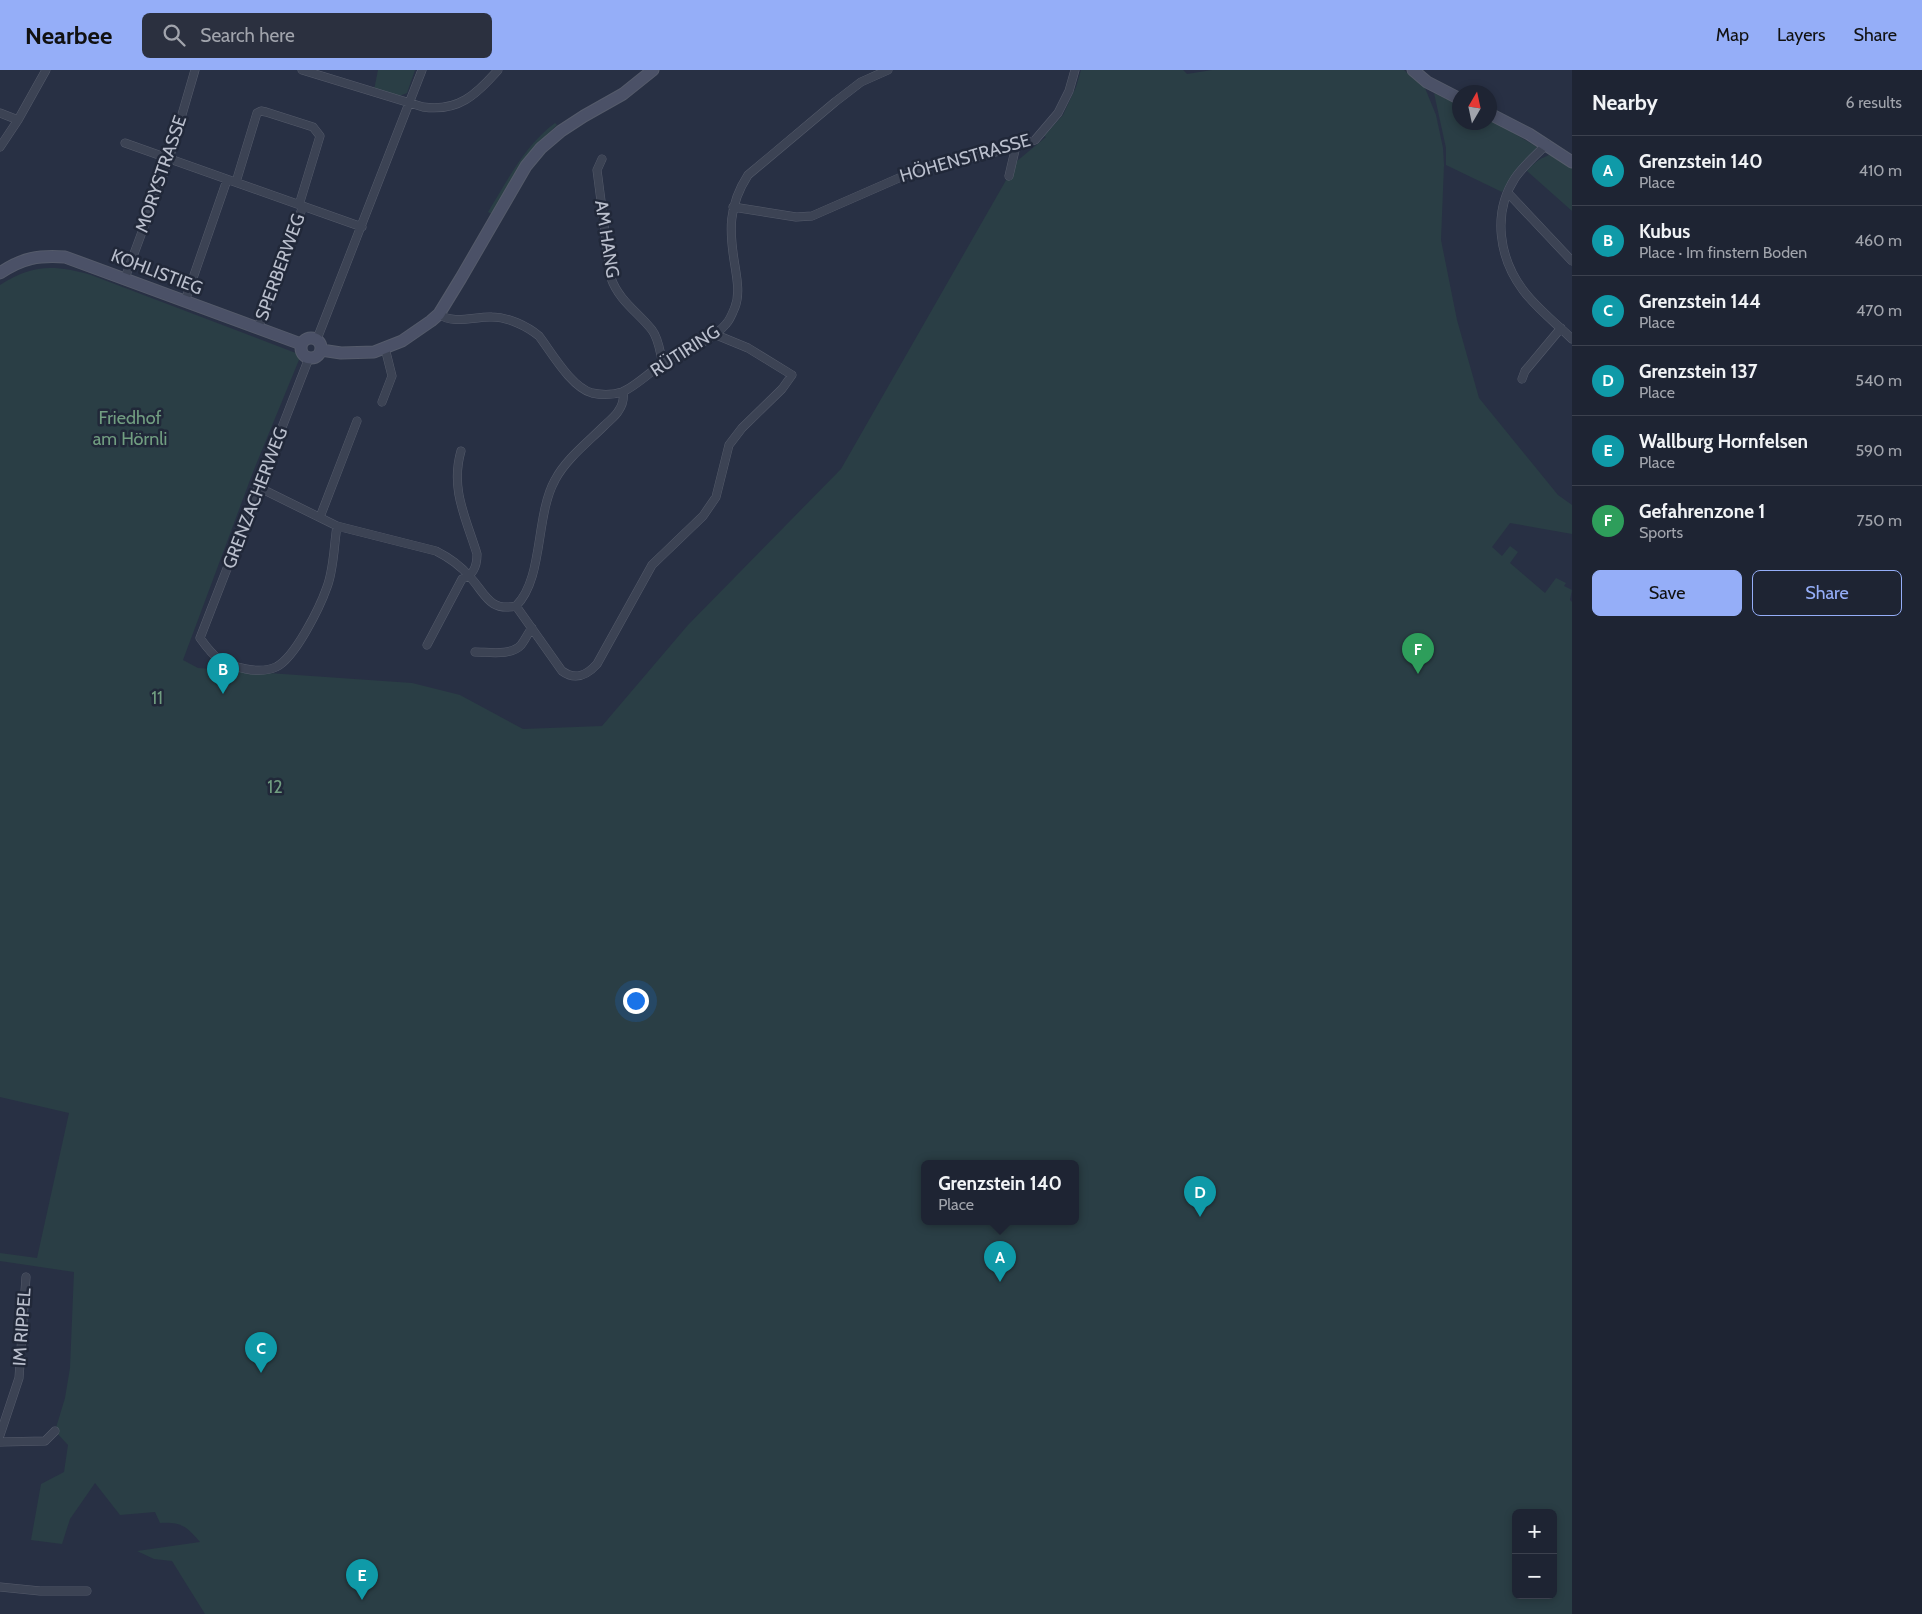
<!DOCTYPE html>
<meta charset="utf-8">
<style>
:root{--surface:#1e2433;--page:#2b303f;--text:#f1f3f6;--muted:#a1a4ac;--line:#3c414e;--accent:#95aef8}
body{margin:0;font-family:Cabin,sans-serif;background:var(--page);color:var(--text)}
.controls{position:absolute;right:15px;bottom:15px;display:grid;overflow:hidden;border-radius:8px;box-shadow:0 2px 8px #0003}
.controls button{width:45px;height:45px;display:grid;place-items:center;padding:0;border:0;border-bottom:1px solid var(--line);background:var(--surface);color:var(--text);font:25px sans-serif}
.compass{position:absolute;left:1452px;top:15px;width:45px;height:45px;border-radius:50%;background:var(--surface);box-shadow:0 2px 8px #0003;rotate:9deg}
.you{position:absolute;left:635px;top:930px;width:18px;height:18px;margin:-12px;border:4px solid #fff;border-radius:50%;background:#1a73e8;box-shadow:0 0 0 8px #1a73e833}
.badge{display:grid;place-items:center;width:32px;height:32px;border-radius:50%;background:var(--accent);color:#fff;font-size:16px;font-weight:700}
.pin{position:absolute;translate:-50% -41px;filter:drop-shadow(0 1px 2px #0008)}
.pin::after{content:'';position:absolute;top:26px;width:18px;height:15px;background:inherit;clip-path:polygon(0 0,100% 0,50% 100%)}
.popup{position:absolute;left:921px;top:1090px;width:158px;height:65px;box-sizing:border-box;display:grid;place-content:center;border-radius:8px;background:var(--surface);filter:drop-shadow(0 1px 4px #0005);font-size:16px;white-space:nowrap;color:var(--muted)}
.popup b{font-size:19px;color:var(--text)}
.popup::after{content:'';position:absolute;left:50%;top:100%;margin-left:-10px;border:10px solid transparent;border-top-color:var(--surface)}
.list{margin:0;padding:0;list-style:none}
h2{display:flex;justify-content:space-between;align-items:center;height:65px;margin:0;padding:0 20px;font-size:21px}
h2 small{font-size:16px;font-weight:400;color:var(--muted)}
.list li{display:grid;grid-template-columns:32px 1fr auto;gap:15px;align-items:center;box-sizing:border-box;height:70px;padding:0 20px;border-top:1px solid var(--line)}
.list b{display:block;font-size:19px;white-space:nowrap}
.list p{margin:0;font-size:16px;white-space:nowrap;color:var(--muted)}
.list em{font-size:16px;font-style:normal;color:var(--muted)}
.actions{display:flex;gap:10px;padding:15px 20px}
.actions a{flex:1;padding:11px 0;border:1px solid var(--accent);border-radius:8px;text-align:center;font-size:18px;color:var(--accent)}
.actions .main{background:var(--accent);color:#111}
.icon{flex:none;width:28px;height:28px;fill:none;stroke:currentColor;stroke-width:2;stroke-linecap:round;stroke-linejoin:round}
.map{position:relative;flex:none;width:1572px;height:1544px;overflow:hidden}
header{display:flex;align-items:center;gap:30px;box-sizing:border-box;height:70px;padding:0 25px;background:var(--accent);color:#111}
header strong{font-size:24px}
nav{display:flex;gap:28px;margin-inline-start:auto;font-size:18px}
.search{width:350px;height:45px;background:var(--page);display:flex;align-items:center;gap:12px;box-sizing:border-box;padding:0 18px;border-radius:8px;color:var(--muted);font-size:19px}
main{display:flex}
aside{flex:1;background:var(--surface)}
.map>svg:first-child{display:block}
.green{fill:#2a3e45;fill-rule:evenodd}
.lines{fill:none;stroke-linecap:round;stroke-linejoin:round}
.street-casing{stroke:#555b6b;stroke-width:9}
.secondary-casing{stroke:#555b6b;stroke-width:13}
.street{stroke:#3c4354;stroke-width:8}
.secondary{stroke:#4b5167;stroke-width:11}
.labels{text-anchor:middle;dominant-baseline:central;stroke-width:5;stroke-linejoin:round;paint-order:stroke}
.street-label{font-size:18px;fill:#babfcd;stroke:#212839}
.park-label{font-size:18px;fill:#719e81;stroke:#212839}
</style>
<header>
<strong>Nearbee</strong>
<div class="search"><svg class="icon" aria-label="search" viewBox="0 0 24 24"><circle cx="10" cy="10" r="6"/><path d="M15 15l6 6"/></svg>Search here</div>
<nav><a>Map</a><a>Layers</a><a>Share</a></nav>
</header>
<main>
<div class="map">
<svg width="1572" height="1544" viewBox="0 0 1572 1544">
<rect width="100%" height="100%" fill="#283044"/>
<path class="green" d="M378,0H415L407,23L397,27L374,20Z
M1081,0H1183L1187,4L1212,0H1404L1425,18L1436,45L1443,78L1444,95L1441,170L1457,250L1479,328L1558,425L1572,435V464L1510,453L1492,477L1502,486L1510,476L1518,482L1510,493L1545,523L1556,508L1566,513L1564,516L1572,520L1570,530L1572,532V1544H205L172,1491L154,1489L137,1481L200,1472C186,1456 182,1452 160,1453L155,1442L120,1445L95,1413L70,1449L62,1474L31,1470L41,1414L64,1402L68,1375L55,1361L65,1328L70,1298L74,1202L0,1191V1183L37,1188L69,1043L0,1027V215C33,194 54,195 91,205L301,285L253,402L183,590L198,598L412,613L460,625L523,659L602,656L688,555L841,399L1017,91L1046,67L1044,66L1063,45L1076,17ZM925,1093H1075V1151H925ZM1516,1443H1553V1525H1516Z
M1434,23L1459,35L1460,52H1490V48L1511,58L1510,61L1537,77L1534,82L1517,98L1502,122L1446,95V78Z
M555,53L557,55C526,84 513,108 492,144L488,142C508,110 524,76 555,53Z
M1553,83L1572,98V141L1527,101C1539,88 1539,90 1553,83Z"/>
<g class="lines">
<g class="street-casing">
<path id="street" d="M302,0L423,37C458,42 476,25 498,0
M0,43L18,50
M125,73L362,157
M1547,74C1536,85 1524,95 1515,108C1492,143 1499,188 1523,220C1536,238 1556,253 1572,269
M0,77L18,50L46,0
M602,89L597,100L611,208C619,231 639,243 652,260C659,269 660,283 663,294
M1009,106L1016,76
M236,112L257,43L261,41L266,42L313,57L320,66L299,135
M1508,123L1572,191
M733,137L796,147L812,146L924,97L989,84L1035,70L1058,43L1069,21L1075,0
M125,208L169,89L195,0
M185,231L227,110
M439,244C453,255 476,246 492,247C508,247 527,256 539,266C552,283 571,317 592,323C601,325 613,325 622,322C635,317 650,302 662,294C681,282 712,271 726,254C730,250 733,242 735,237C740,224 737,209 735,196C729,161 728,136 748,105L835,32L861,12L888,0
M258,258L303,136
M317,269L422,0
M309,288L200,568C215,589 221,594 246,599C256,601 267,601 276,597C295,588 320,537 327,517C334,499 334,474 337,456
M1522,309L1525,301L1561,258
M382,332L392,306L385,278
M258,417L337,456L436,481C448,487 461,496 470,507C485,523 489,542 516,536
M320,447L357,351
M516,536L562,601C576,611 587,605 597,594L652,495L703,446L716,427L729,375L742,358L782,319L792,305L748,278L714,264
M516,536C544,508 535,446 555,410C566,389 587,373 604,356C609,351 616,346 619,340C623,334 624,328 623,322
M427,575L462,509C474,505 477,496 477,484C466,448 450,419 461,381
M475,582C489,582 511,586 521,575C525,570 528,563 532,558
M0,1365L19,1308L26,1207
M0,1372L45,1371L55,1361
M0,1517L40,1521H87"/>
</g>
<g class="secondary-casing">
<path id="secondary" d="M1413,0L1427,12L1460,29
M1490,44L1529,64L1572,92
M0,203C22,188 39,185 65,187L301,274
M301 278a10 10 0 1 1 20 0a10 10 0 1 1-20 0Z
M321,280L341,283L374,282L402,271L431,251L439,244L461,208L526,96L541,78L561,61L584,46L623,24L653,0"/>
</g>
<use href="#street" class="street"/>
<use href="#secondary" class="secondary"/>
</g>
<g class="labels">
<g class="street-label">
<text transform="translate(965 88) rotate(-16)">HÖHENSTRASSE</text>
<text transform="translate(161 104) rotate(-71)">MORYSTRASSE</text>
<text transform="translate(607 169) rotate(81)">AM HANG</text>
<text transform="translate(280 197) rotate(-70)">SPERBERWEG</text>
<text transform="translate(157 202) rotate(21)">KOHLISTIEG</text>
<text transform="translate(685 281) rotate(-33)">RÜTIRING</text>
<text transform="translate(255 428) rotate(-69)">GRENZACHERWEG</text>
<text transform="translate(22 1257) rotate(-86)">IM RIPPEL</text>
</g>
<g class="park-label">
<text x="130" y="348">Friedhof<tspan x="130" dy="21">am Hörnli</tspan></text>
<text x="157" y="628">11</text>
<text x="275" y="717">12</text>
</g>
</g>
</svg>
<div class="controls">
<button>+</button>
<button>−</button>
</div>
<svg class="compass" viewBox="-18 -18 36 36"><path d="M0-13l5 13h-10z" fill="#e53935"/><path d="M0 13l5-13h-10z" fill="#a1a4ac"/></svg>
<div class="you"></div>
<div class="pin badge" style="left:1000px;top:1212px;background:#0f9aa8">A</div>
<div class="popup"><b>Grenzstein 140</b>Place</div>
<div class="pin badge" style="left:223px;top:624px;background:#0f9aa8">B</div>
<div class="pin badge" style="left:261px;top:1303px;background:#0f9aa8">C</div>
<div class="pin badge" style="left:1200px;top:1147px;background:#0f9aa8">D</div>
<div class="pin badge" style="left:362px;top:1530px;background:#0f9aa8">E</div>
<div class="pin badge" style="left:1418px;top:604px;background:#2e9e5b">F</div>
</div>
<aside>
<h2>Nearby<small>6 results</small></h2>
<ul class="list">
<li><span class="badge" style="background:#0f9aa8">A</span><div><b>Grenzstein 140</b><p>Place</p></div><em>410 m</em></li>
<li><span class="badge" style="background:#0f9aa8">B</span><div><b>Kubus</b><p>Place · Im finstern Boden</p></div><em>460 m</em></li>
<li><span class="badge" style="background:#0f9aa8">C</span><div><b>Grenzstein 144</b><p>Place</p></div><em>470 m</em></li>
<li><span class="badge" style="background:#0f9aa8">D</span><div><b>Grenzstein 137</b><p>Place</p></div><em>540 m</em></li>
<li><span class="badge" style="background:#0f9aa8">E</span><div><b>Wallburg Hornfelsen</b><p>Place</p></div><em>590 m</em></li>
<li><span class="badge" style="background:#2e9e5b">F</span><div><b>Gefahrenzone 1</b><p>Sports</p></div><em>750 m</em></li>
</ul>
<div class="actions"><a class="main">Save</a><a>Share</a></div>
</aside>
</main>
